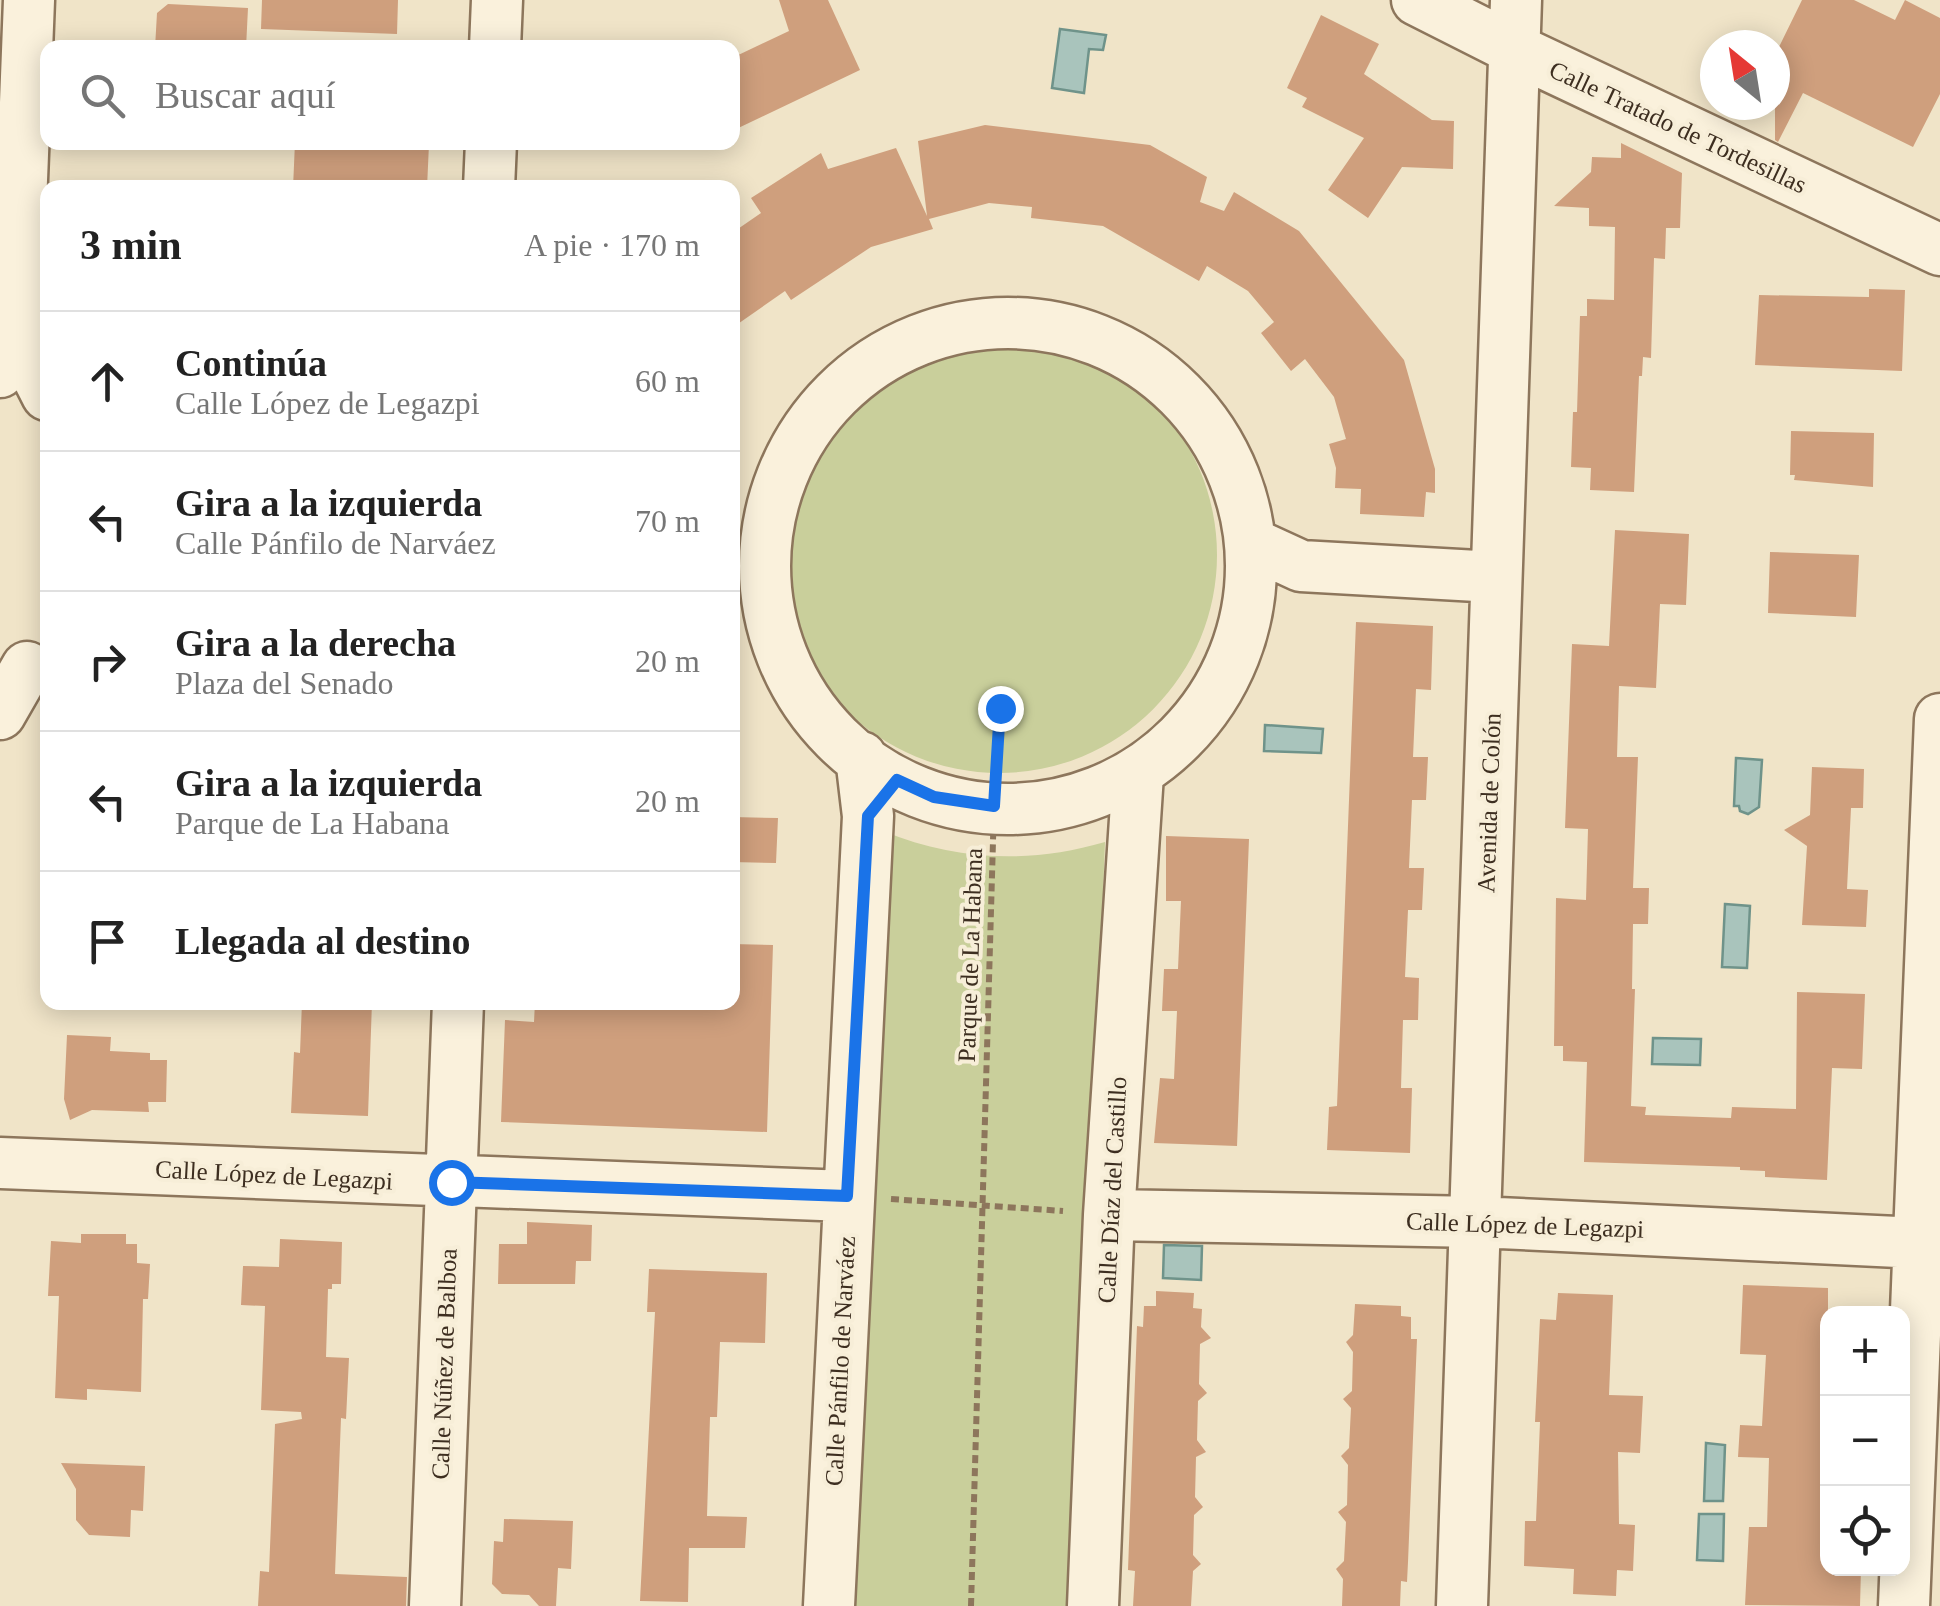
<!DOCTYPE html>
<html lang="es">
<meta charset="utf-8">
<style>
:root{--surface:#fff;--page:#f6f6f6;--text:#222;--muted:#767676;--line:#e0e0e0}
body{margin:0;font-family:"Times New Roman",serif;background:var(--page);color:var(--text)}
.controls{position:absolute;right:30px;bottom:30px;display:grid;overflow:hidden;border-radius:20px;box-shadow:0 5px 25px #0003}
.controls button{width:90px;height:90px;display:grid;place-items:center;padding:0;border:0;border-bottom:2px solid var(--line);background:var(--surface);color:var(--text);font:50px sans-serif}
.compass{position:absolute;left:1700px;top:30px;width:90px;height:90px;border-radius:50%;background:var(--surface);box-shadow:0 5px 25px #0003;rotate:330deg}
.stop{position:absolute;width:30px;height:30px;margin:-22px;border:8px solid #1a73e8;border-radius:50%;background:#fff}
.stop.end{background:#1a73e8;border-color:#fff;box-shadow:0 2px 10px #0008}
.list{margin:0;padding:0;list-style:none}
h2{display:flex;justify-content:space-between;align-items:center;height:130px;margin:0;padding:0 40px;font-size:42px}
h2 small{font-size:32px;font-weight:400;color:var(--muted)}
.list li{display:grid;grid-template-columns:65px 1fr auto;gap:30px;align-items:center;box-sizing:border-box;height:140px;padding:0 40px;border-top:2px solid var(--line)}
.list b{display:block;font-size:38px;white-space:nowrap}
.list p{margin:0;font-size:32px;white-space:nowrap;color:var(--muted)}
.list em{font-size:32px;font-style:normal;color:var(--muted)}
.icon{flex:none;width:55px;height:55px;fill:none;stroke:currentColor;stroke-width:2;stroke-linecap:round;stroke-linejoin:round}
.map{position:relative;flex:none;width:1940px;height:1606px;overflow:hidden}
.search{position:absolute;background:var(--surface);box-shadow:0 5px 25px #0003;left:40px;top:40px;width:700px;height:110px;display:flex;align-items:center;gap:25px;box-sizing:border-box;padding:0 35px;border-radius:20px;color:var(--muted);font-size:38px}
.panel{position:absolute;background:var(--surface);box-shadow:0 5px 25px #0003;left:40px;top:180px;width:700px;height:830px;border-radius:20px}
.map>svg:first-child{display:block}
.green{fill:#c9cf9b}
.water{fill:#a9c4bc;stroke:#6f938a;stroke-width:2.5}
.building{fill:#cf9f7d}
.lines{fill:none;stroke-linecap:round;stroke-linejoin:round}
.minor-casing{stroke:#8d765c;stroke-width:55}
.path{stroke:#8d765c;stroke-width:6;stroke-dasharray:8 5;stroke-linecap:butt}
.minor{stroke:#faf1dc;stroke-width:50}
.route{stroke:#1a73e8;stroke-width:12}
.labels{text-anchor:middle;dominant-baseline:central;stroke-width:8;stroke-linejoin:round;paint-order:stroke}
.street-label{font-size:25px;fill:#3d2e20;stroke:#f7eed8}
</style>
<div class="map">
<svg width="1940" height="1606" viewBox="0 0 1940 1606">
<rect width="100%" height="100%" fill="#f0e4c8"/>
<path class="green" d="M781 555a218 218 0 1 1 436 0a218 218 0 1 1-436 0Z
M883,831C957,861 1029,864 1105,842L1076,1606H854Z"/>
<path class="water" d="M1060,29L1106,35L1103,50L1089,49L1084,93L1052,88Z
M1265,725L1323,729L1321,753L1264,751Z
M1736,758L1762,760L1759,807L1748,814L1740,811L1739,806H1734Z
M1725,904L1750,906L1747,968L1722,967Z
M1653,1038L1701,1039L1700,1065L1652,1064Z
M1164,1245L1202,1246L1201,1280L1163,1278Z
M1706,1443L1725,1445L1723,1501H1704Z
M1699,1514H1724L1723,1561L1697,1560Z"/>
<path class="building" d="M262,0H398L397,34L261,29Z
M779,0H828L860,70L732,131V58L789,31Z
M1802,0H1854L1895,20L1905,0L1940,18V94L1913,147L1803,93L1778,142L1775,140V55Z
M168,4L248,8L246,48H155L157,13Z
M1321,15L1379,44L1364,74L1432,120L1454,121L1453,169L1402,167L1368,218L1328,190L1364,138L1302,107L1307,98L1287,88Z
M985,125L1150,145L1207,177L1200,202L1224,211L1234,192L1299,231L1404,360L1435,469V493L1426,492L1424,517L1360,514L1361,489L1335,488L1336,468L1329,444L1346,439L1334,397L1305,359L1291,371L1261,333L1274,322L1248,291L1207,266L1199,281L1103,226L1031,218L1032,207L989,203L929,219L933,229L871,247L791,300L785,291L732,328V233L761,213L751,198L821,153L828,169L896,148L927,216L918,141Z
M295,142L429,144L427,188H293Z
M1621,143L1682,173L1680,228H1666L1665,259L1654,258L1651,358L1643,357L1642,376H1639L1634,492L1590,490L1591,468L1571,467L1573,412H1577L1580,316H1587V299L1614,300L1615,227L1589,226V208L1554,206L1591,172L1592,157L1621,158Z
M1869,289L1905,290L1902,371L1755,365L1759,295L1869,297Z
M1791,431L1874,433L1873,487L1794,480L1795,475H1790Z
M1615,530L1689,534L1686,605L1660,604L1656,688L1619,686L1617,757H1638L1633,888H1649L1648,924H1633L1632,989H1635L1631,1106L1646,1107L1645,1115L1731,1118L1732,1107L1796,1109L1797,992L1865,994L1862,1069L1832,1068L1827,1180L1765,1177V1171L1740,1170V1167L1584,1162L1587,1062L1563,1061V1046H1554L1556,898L1586,900L1588,829L1565,828L1572,644L1609,646Z
M1770,552L1859,555L1856,617L1768,613Z
M1356,622L1433,626L1431,690L1416,689L1413,757H1428L1426,800H1412L1409,868H1424L1422,910H1408L1405,977L1419,978L1418,1020H1403L1401,1088H1412L1410,1153L1327,1150L1329,1107L1337,1106Z
M1812,767L1864,769L1863,808H1851L1847,889L1868,890L1866,927L1802,925L1807,846L1784,830L1810,815Z
M732,817L778,818L776,863L732,862Z
M1166,836L1249,839L1237,1146L1154,1143L1160,1078L1174,1079L1177,1011H1162L1164,969H1178L1181,901H1166Z
M732,944L773,945L767,1132L501,1122L505,1020L534,1022L535,1002H732Z
M302,1002H372L368,1116L291,1113L294,1052L300,1053Z
M67,1035L111,1037L110,1051L150,1053V1060H167L166,1102H148L149,1112L92,1110L70,1120L64,1099Z
M527,1222L592,1225L591,1261H576L575,1284H498L499,1244H527Z
M81,1234H126V1244H137V1263L150,1264L148,1299H143L141,1392L87,1389V1400L55,1398L59,1296H48L51,1241L81,1243Z
M280,1239L342,1242L341,1284H332V1289H328L326,1357L349,1358L346,1419L341,1418L335,1574L407,1577L406,1606H258L260,1571L269,1572L275,1424L302,1419L301,1412L261,1410L265,1306L241,1305L243,1266L279,1267Z
M649,1269L767,1273L765,1343L720,1342L717,1417H710L707,1516L747,1517L745,1548H689L688,1602L640,1601L655,1312H647Z
M1743,1285L1828,1288V1568H1861L1860,1606L1745,1605L1749,1527H1767L1769,1458L1738,1457L1740,1425L1762,1426L1766,1355L1740,1354Z
M1156,1291L1194,1293L1193,1308L1202,1309L1201,1327L1211,1338L1200,1344L1199,1384L1207,1393L1198,1401L1197,1440L1206,1452L1196,1457L1195,1497L1203,1507L1194,1515L1193,1555L1201,1564L1193,1571L1191,1606H1133L1135,1571L1128,1570L1137,1326L1143,1327L1144,1306H1156Z
M1558,1293L1613,1295L1609,1395L1643,1396L1640,1453L1618,1452L1619,1524L1635,1525L1633,1571L1617,1570L1616,1596L1573,1594L1574,1569L1524,1566L1525,1521H1536L1540,1422H1535L1540,1319L1556,1320Z
M1355,1304L1401,1306V1316L1411,1317V1339H1417L1408,1562L1407,1582L1401,1581L1400,1606H1342L1343,1579L1336,1569L1344,1561L1346,1522L1338,1512L1347,1505L1348,1465L1341,1456L1349,1448L1351,1408L1343,1399L1352,1391L1353,1352L1346,1342L1353,1335Z
M61,1463L145,1466L143,1511L131,1510L130,1537L89,1535L76,1520V1489Z
M504,1519L573,1521L571,1569L558,1568L556,1606H539L529,1595L502,1594L492,1584L494,1541L503,1542Z"/>
<g class="lines">
<g class="minor-casing">
<path id="minor" d="M1417,0L1514,49L1940,250
M495,48L497,0
M489,188L491,142
M765 566a243 243 0 1 1 486 0a243 243 0 1 1-486 0Z
M16,334L47,395
M0,372L16,334L29,0
M1251,543L1301,566L1495,577
M0,714L27,667
M0,1163L847,1196
M1109,1215L1477,1222L1940,1244
M435,1606L458,1002
M829,1606L868,816L861,757
M1093,1606L1109,1215L1138,774
M1462,1606L1516,0
M1904,1606L1940,719"/>
</g>
<path class="path" d="M891,1199L1063,1211
M971,1606L994,806L1000,709"/>
<use href="#minor" class="minor"/>
</g>
<g class="lines">
<path class="route" d="M451,1182L847,1196L868,816L897,780L934,797L994,806L1000,708"/>
</g>
<g class="labels">
<g class="street-label">
<text transform="translate(1678 127) rotate(25)">Calle Tratado de Tordesillas</text>
<text transform="translate(1489 803) rotate(-88)">Avenida de Colón</text>
<text transform="translate(970 955) rotate(-88)">Parque de La Habana</text>
<text transform="translate(274 1175) rotate(3)">Calle López de Legazpi</text>
<text transform="translate(1112 1190) rotate(-87)">Calle Díaz del Castillo</text>
<text transform="translate(1525 1225) rotate(2)">Calle López de Legazpi</text>
<text transform="translate(840 1361) rotate(-87)">Calle Pánfilo de Narváez</text>
<text transform="translate(444 1364) rotate(-88)">Calle Núñez de Balboa</text>
</g>
</g>
</svg>
<div class="controls">
<button>+</button>
<button>−</button>
<button><svg class="icon" aria-label="locate" viewBox="0 0 24 24"><circle cx="12" cy="12" r="6"/><path d="M12 2v4M12 18v4M2 12h4M18 12h4"/></svg></button>
</div>
<svg class="compass" viewBox="-18 -18 36 36"><path d="M0-13l5 13h-10z" fill="#e53935"/><path d="M0 13l5-13h-10z" fill="#767676"/></svg>
<div class="stop" style="left:451px;top:1182px"></div>
<div class="stop end" style="left:1000px;top:708px"></div>
<div class="search"><svg class="icon" aria-label="search" viewBox="0 0 24 24"><circle cx="10" cy="10" r="6"/><path d="M15 15l6 6"/></svg>Buscar aquí</div>
<section class="panel">
<h2>3 min<small>A pie · 170 m</small></h2>
<ul class="list">
<li><svg class="icon" aria-label="ahead" viewBox="0 0 24 24"><path d="M12 20V5M6 11l6-6 6 6"/></svg><div><b>Continúa</b><p>Calle López de Legazpi</p></div><em>60 m</em></li>
<li><svg class="icon" aria-label="left" viewBox="0 0 24 24"><path d="M17 20v-9H6M10 6l-5 5 5 5"/></svg><div><b>Gira a la izquierda</b><p>Calle Pánfilo de Narváez</p></div><em>70 m</em></li>
<li><svg class="icon" aria-label="right" viewBox="0 0 24 24"><path d="M7 20v-9h11M14 6l5 5-5 5"/></svg><div><b>Gira a la derecha</b><p>Plaza del Senado</p></div><em>20 m</em></li>
<li><svg class="icon" aria-label="left" viewBox="0 0 24 24"><path d="M17 20v-9H6M10 6l-5 5 5 5"/></svg><div><b>Gira a la izquierda</b><p>Parque de La Habana</p></div><em>20 m</em></li>
<li><svg class="icon" aria-label="arrive" viewBox="0 0 24 24"><path d="M6 21V4h12l-3 4 3 4H6"/></svg><div><b>Llegada al destino</b></div></li>
</ul>
</section>
</div>
